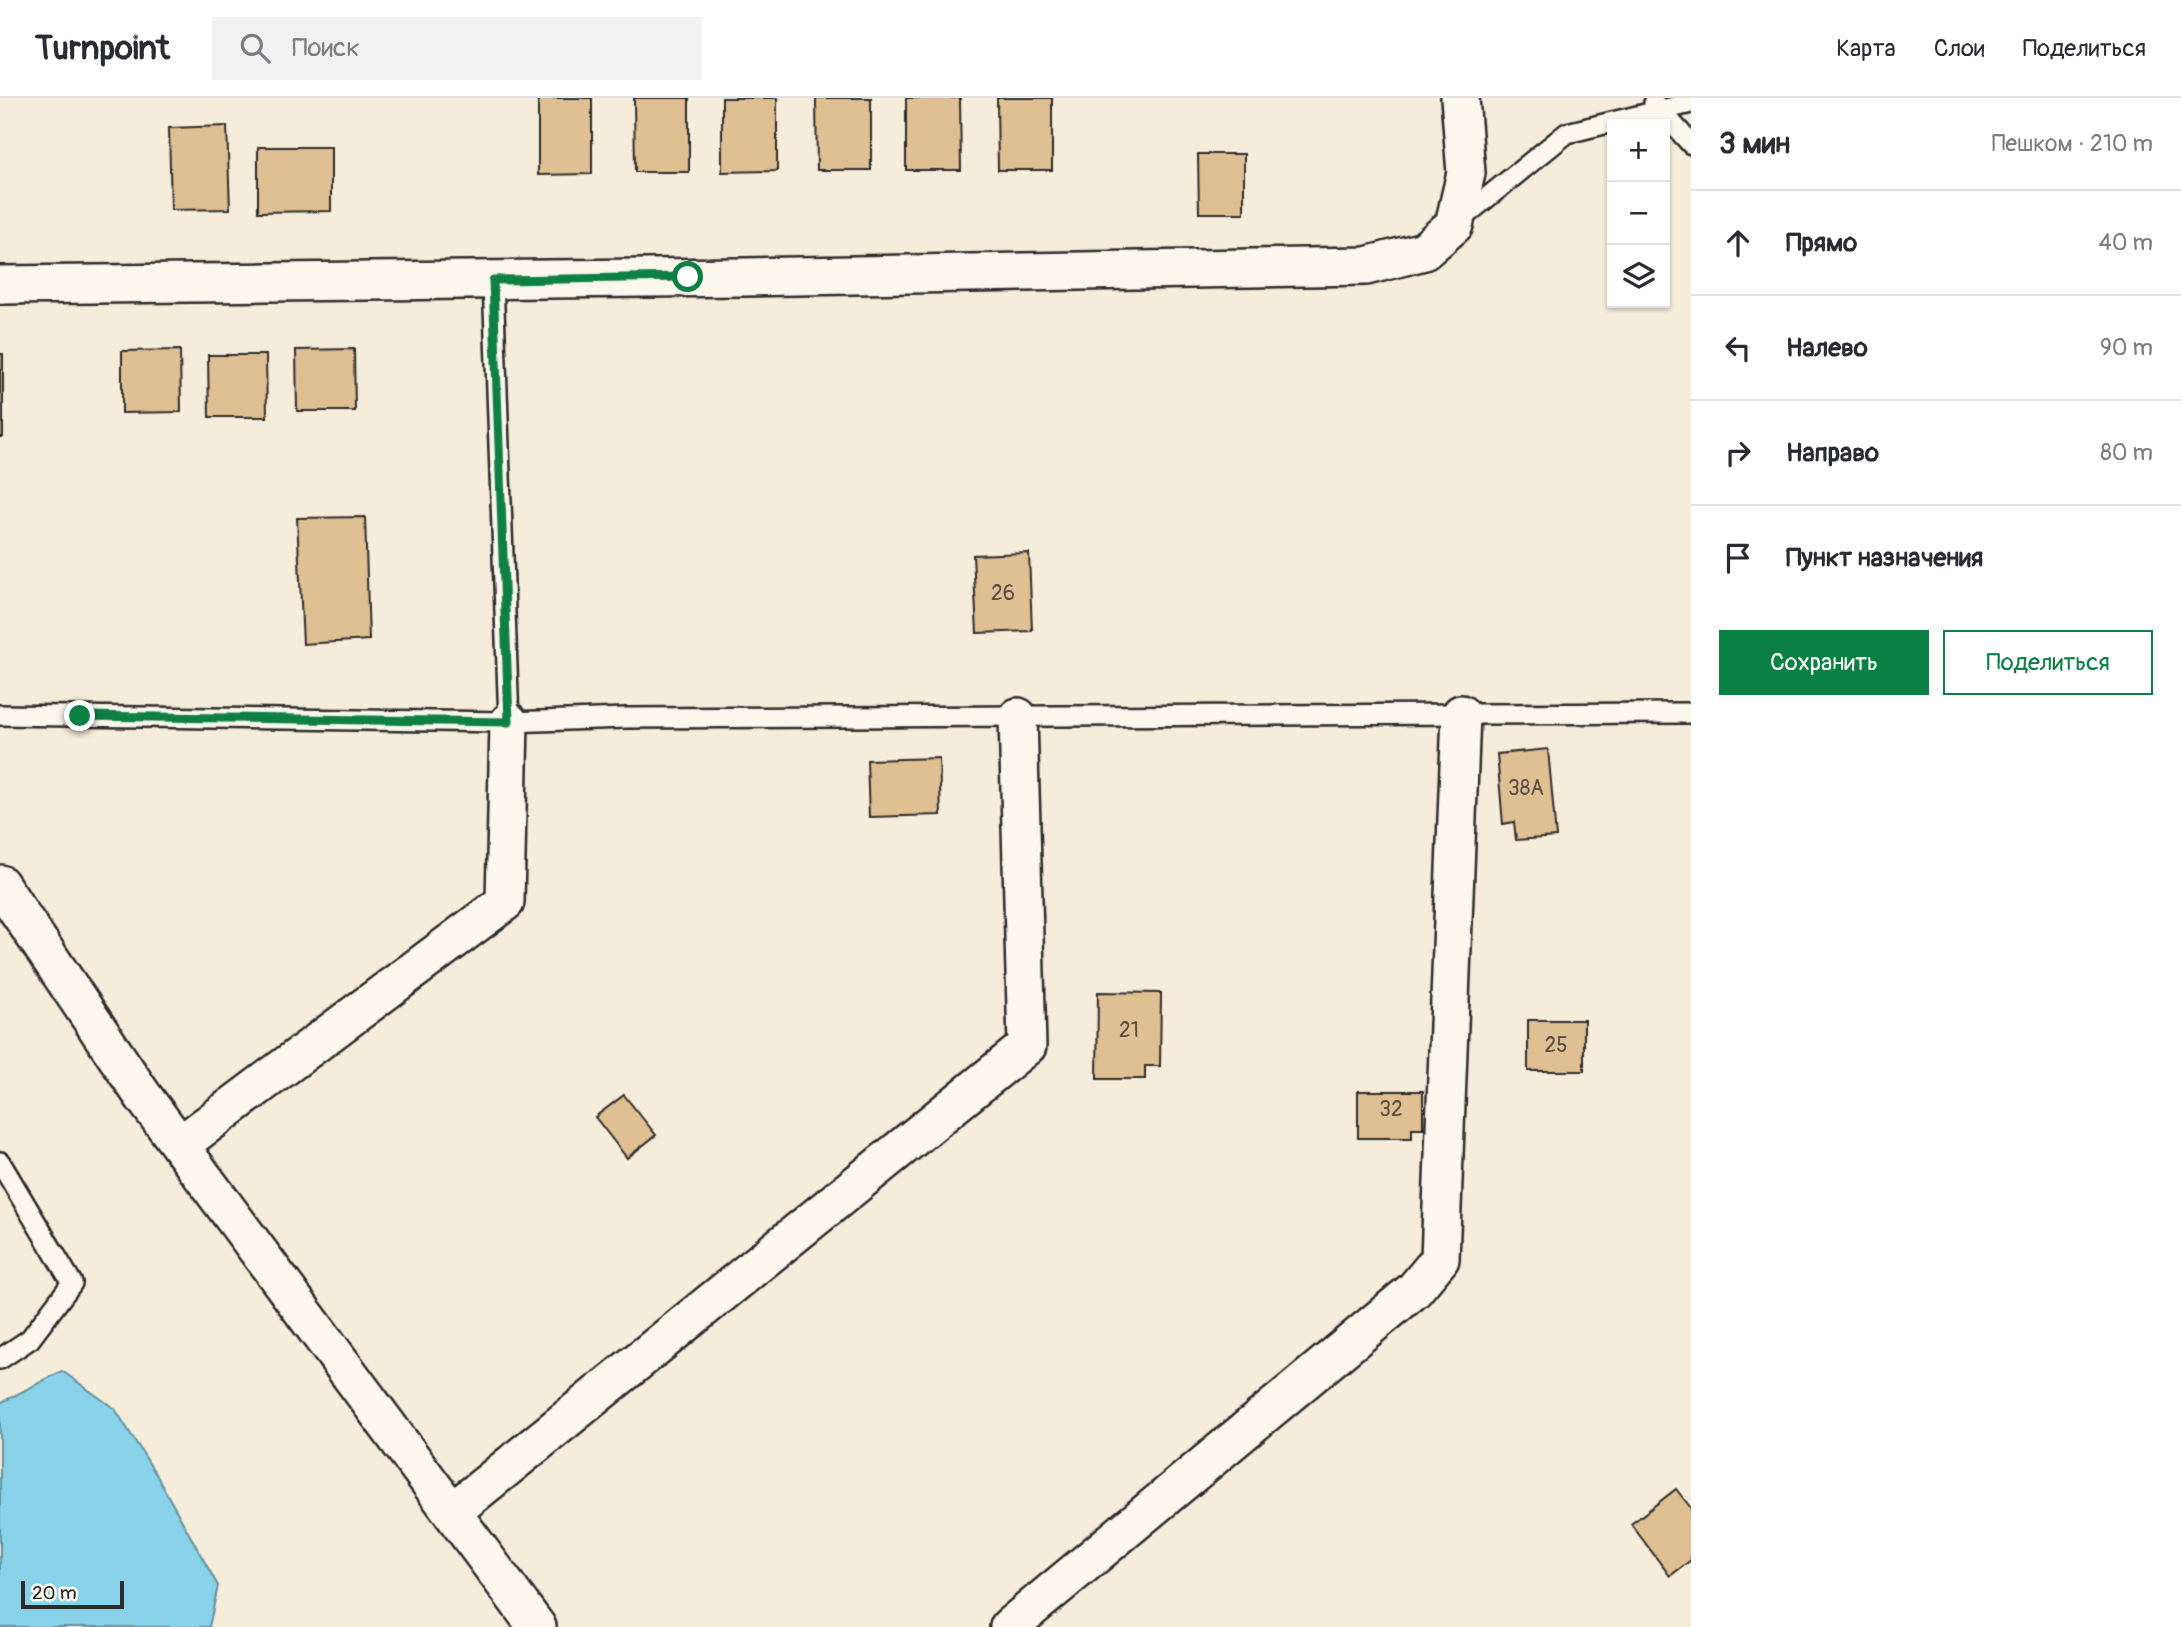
<!DOCTYPE html>
<html lang="ru">
<meta charset="utf-8">
<style>
:root{--surface:#fff;--page:#f2f2f3;--text:#2b2b33;--muted:#7c7c81;--line:#e1e1e2;--accent:#0b8043}
body{margin:0;font-family:Pangolin,sans-serif;background:var(--page);color:var(--text)}
.controls{position:absolute;right:21px;top:21px;display:grid;overflow:hidden;border-radius:0px;box-shadow:0 2px 5px #0004}
.controls button{width:63px;height:63px;display:grid;place-items:center;padding:0;border:0;border-bottom:2px solid var(--line);background:var(--surface);color:var(--text);font:35px sans-serif}
.scale{position:absolute;left:21px;bottom:18px;width:103px;box-sizing:border-box;padding-left:7px;border:4px solid #2b2b2b;border-top:0;font-size:19px;line-height:24px;white-space:nowrap;color:#2b2b2b;-webkit-text-stroke:5px #fbf7ec;paint-order:stroke}
.stop{position:absolute;width:21px;height:21px;margin:-16px;border:5px solid #0b8043;border-radius:50%;background:#fff}
.stop.end{background:#0b8043;border-color:#fff;box-shadow:0 2px 7px #0008}
.list{margin:0;padding:0;list-style:none}
h2{display:flex;justify-content:space-between;align-items:center;height:91px;margin:0;padding:0 28px;font-size:30px}
h2 small{font-size:23px;font-weight:400;color:var(--muted)}
.list li{display:grid;grid-template-columns:46px 1fr auto;gap:21px;align-items:center;box-sizing:border-box;height:105px;padding:0 28px;border-top:2px solid var(--line)}
.list b{display:block;font-size:26px;white-space:nowrap}
.list em{font-size:23px;font-style:normal;color:var(--muted)}
.actions{display:flex;gap:14px;padding:21px 28px}
.actions a{flex:1;padding:16px 0;border:2px solid var(--accent);border-radius:0px;text-align:center;font-size:24px;color:var(--accent)}
.actions .main{background:var(--accent);color:#fff}
.icon{flex:none;width:38px;height:38px;fill:none;stroke:currentColor;stroke-width:2;stroke-linecap:round;stroke-linejoin:round}
.map{position:relative;flex:none;width:1691px;height:1529px;overflow:hidden}
header{display:flex;align-items:center;gap:42px;box-sizing:border-box;height:98px;padding:0 35px;background:var(--surface);border-bottom:2px solid var(--line)}
header strong{font-size:33px}
nav{display:flex;gap:38px;margin-inline-start:auto;font-size:24px}
.search{width:490px;height:63px;background:var(--page);display:flex;align-items:center;gap:18px;box-sizing:border-box;padding:0 24px;border-radius:0px;color:var(--muted);font-size:26px}
main{display:flex}
aside{flex:1;background:var(--surface)}
.map>svg:first-child{display:block}
.water{fill:#89d3ea;stroke:#63909e;stroke-width:2}
.building{fill:#e0bf92;stroke:#2b2b2b;stroke-width:2}
.lines{fill:none;stroke-linecap:round;stroke-linejoin:round}
.service-casing{stroke:#2b2b2b;stroke-width:24}
.minor-casing{stroke:#2b2b2b;stroke-width:42}
.service{stroke:#fbf7ec;stroke-width:19}
.minor{stroke:#fbf7ec;stroke-width:37}
.route{stroke:#0b8043;stroke-width:9}
.labels{text-anchor:middle;dominant-baseline:central;stroke-width:7;stroke-linejoin:round;paint-order:stroke}
.number-label{font-size:21px;fill:#585045}
</style>
<header>
<strong>Turnpoint</strong>
<div class="search"><svg class="icon" aria-label="search" viewBox="0 0 24 24"><circle cx="10" cy="10" r="6"/><path d="M15 15l6 6"/></svg>Поиск</div>
<nav><a>Карта</a><a>Слои</a><a>Поделиться</a></nav>
</header>
<main>
<div class="map">
<svg width="1691" height="1529" viewBox="0 0 1691 1529">
<rect width="100%" height="100%" fill="#f6ecda"/>
<filter id="ink" filterUnits="userSpaceOnUse"><feTurbulence type="fractalNoise" baseFrequency=".0143" numOctaves="2"/><feDisplacementMap in="SourceGraphic" scale="14" xChannelSelector="R" yChannelSelector="G"/><feConvolveMatrix kernelMatrix="1 2 1 2 8 2 1 2 1" color-interpolation-filters="sRGB"/></filter>
<g filter="url(#ink)">
<path class="water" d="M62,1273L115,1311L157,1378L218,1488L209,1529H0V1305Z"/>
<path class="building" d="M538,0H592V76L538,77Z
M634,0H689V74H635Z
M722,0H777V73L722,74Z
M816,0H871V72H817Z
M906,0H960L961,72H906Z
M997,0H1052V72H998Z
M227,28L230,111L171,112L169,30Z
M258,49H331V113L258,114Z
M1198,56H1244V115H1199Z
M354,251L355,313H297L296,252Z
M180,252L181,314L122,315V253Z
M0,256H3V339H0Z
M208,257H266L267,319H209Z
M365,419L369,542L303,546L297,420Z
M1029,455L1032,533L977,535L973,457Z
M1548,651L1556,739L1516,742L1514,724L1503,726L1497,656Z
M939,660L941,717L869,719L867,662Z
M1098,894L1161,895L1160,968H1145V981H1097Z
M1528,922H1584V973H1528Z
M1358,993H1423V1030H1412V1040H1358Z
M624,997L656,1037L627,1060L595,1019Z
M1676,1391L1691,1410V1462L1670,1478L1631,1426Z"/>
<g class="lines">
<g class="service-casing">
<path id="service" d="M1654,5L1691,46
M1457,124L1567,35L1691,5
M493,182L509,624
M0,617L509,624L626,620L1691,615
M0,1064L72,1185L30,1241L0,1261"/>
</g>
<g class="minor-casing">
<path id="minor" d="M0,187L744,179L1366,168L1424,153L1454,127L1466,75L1460,0
M0,786L143,998L537,1529
M180,1047L505,804L509,624
M452,1414L1027,948L1018,619
M1009,1529L1414,1192L1440,1161L1461,616"/>
</g>
<use href="#service" class="service"/>
<use href="#minor" class="minor"/>
</g>
</g>
<g class="lines" filter="url(#ink)">
<path class="route" d="M80,618L509,624L493,182L688,179"/>
</g>
<g class="labels">
<g class="number-label">
<text x="1003" y="495">26</text>
<text x="1526" y="690">38А</text>
<text x="1129" y="932">21</text>
<text x="1556" y="947">25</text>
<text x="1391" y="1011">32</text>
</g>
</g>
</svg>
<div class="controls">
<button>+</button>
<button>−</button>
<button><svg class="icon" aria-label="layers" viewBox="0 0 24 24"><path d="M12 4l9 5-9 5-9-5zM3 14l9 5 9-5"/></svg></button>
</div>
<div class="scale">20 m</div>
<div class="stop" style="left:688px;top:179px"></div>
<div class="stop end" style="left:80px;top:618px"></div>
</div>
<aside>
<h2>3 мин<small>Пешком · 210 m</small></h2>
<ul class="list">
<li><svg class="icon" aria-label="ahead" viewBox="0 0 24 24"><path d="M12 20V5M6 11l6-6 6 6"/></svg><div><b>Прямо</b></div><em>40 m</em></li>
<li><svg class="icon" aria-label="left" viewBox="0 0 24 24"><path d="M17 20v-9H6M10 6l-5 5 5 5"/></svg><div><b>Налево</b></div><em>90 m</em></li>
<li><svg class="icon" aria-label="right" viewBox="0 0 24 24"><path d="M7 20v-9h11M14 6l5 5-5 5"/></svg><div><b>Направо</b></div><em>80 m</em></li>
<li><svg class="icon" aria-label="arrive" viewBox="0 0 24 24"><path d="M6 21V4h12l-3 4 3 4H6"/></svg><div><b>Пункт назначения</b></div></li>
</ul>
<div class="actions"><a class="main">Сохранить</a><a>Поделиться</a></div>
</aside>
</main>
